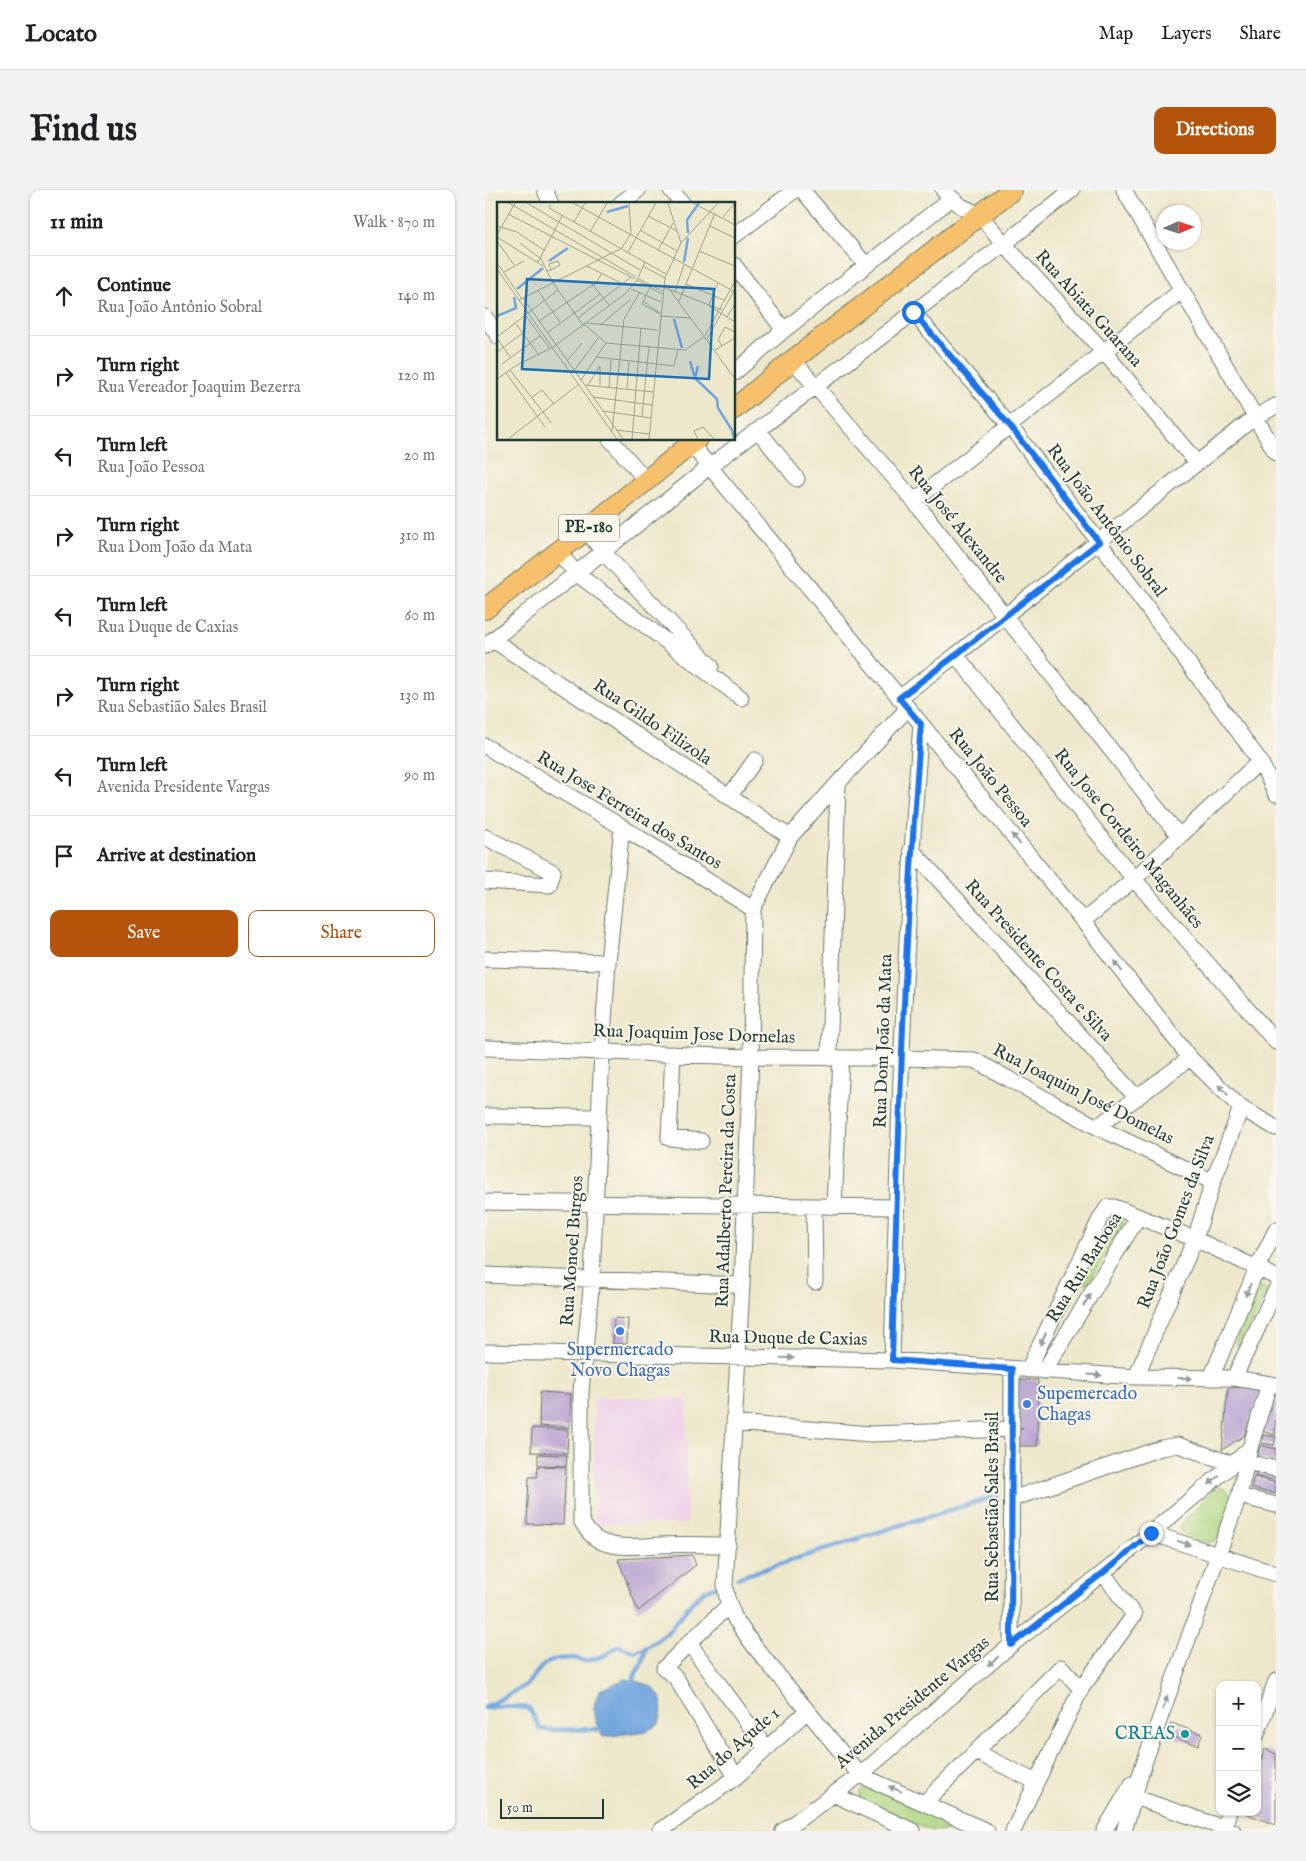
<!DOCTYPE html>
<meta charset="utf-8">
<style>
:root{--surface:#fff;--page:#f2f2f2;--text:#202124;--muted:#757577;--line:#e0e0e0;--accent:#b45309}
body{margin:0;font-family:"IM FELL English",serif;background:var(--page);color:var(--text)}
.controls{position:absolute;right:15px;bottom:15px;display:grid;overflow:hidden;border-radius:10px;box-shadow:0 1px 4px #0004}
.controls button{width:45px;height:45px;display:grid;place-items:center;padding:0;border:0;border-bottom:1px solid var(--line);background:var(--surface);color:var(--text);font:25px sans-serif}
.compass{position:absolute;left:671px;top:15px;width:45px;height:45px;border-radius:50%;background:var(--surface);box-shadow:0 1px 4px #0004;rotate:87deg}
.scale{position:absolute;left:15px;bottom:12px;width:104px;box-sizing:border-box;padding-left:5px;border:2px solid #1f3d34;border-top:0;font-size:14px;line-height:18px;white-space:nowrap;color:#1f3d34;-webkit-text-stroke:4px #fbf7ec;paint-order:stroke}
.stop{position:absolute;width:15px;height:15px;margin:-11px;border:4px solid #1a73e8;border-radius:50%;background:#fff}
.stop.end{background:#1a73e8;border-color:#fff;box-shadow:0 1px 5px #0008}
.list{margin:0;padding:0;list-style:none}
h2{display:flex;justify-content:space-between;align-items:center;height:65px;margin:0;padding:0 20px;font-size:21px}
h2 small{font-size:16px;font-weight:400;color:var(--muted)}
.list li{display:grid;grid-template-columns:32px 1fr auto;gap:15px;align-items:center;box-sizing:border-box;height:80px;padding:0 20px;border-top:1px solid var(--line)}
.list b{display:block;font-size:19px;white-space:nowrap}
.list p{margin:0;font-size:16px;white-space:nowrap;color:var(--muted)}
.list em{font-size:16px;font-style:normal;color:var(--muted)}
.actions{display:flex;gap:10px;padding:15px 20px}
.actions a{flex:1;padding:11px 0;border:1px solid var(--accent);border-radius:10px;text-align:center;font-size:18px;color:var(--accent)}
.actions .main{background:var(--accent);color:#fff}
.icon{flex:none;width:28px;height:28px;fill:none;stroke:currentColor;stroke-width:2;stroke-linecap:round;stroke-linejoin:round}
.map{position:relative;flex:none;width:791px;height:1641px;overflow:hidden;border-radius:10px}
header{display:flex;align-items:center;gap:30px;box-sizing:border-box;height:70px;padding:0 25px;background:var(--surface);border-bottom:1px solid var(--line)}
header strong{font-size:24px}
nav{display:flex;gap:28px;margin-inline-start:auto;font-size:18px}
.intro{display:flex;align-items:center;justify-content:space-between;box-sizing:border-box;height:120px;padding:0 30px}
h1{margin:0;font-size:35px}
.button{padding:12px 22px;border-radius:10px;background:var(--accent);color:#fff;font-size:18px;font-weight:700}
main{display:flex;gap:30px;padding:0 30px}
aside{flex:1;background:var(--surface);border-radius:10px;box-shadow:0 1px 4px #0004}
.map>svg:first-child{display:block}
.built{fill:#edd0e9}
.green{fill:#aad37e;stroke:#648859}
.water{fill:#71a5de;stroke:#487189}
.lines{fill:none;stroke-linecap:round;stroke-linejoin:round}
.stream{stroke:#71a5de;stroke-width:4.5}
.building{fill:#baa4d1}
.minor-casing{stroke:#677869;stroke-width:17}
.major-casing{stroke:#677869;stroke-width:22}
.minor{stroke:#fff;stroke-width:15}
.major{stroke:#f7c06c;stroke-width:20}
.oneway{fill:#8f9e9a}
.route{stroke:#1a73e8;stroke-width:6}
.shop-dot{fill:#3f7fe0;stroke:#fbf7ec;stroke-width:2}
.culture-dot{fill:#0f9aa8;stroke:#fbf7ec;stroke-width:2}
.labels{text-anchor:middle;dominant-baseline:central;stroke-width:4;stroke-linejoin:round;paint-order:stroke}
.shield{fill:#fbf7ec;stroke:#61756b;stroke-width:1}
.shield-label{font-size:16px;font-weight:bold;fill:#1f3d34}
.street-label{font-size:18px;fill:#1f3d34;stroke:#fbf7ec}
.shop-label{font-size:18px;fill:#366cbe;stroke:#fbf7ec}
.culture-label{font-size:18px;fill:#0d838f;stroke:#fbf7ec;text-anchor:end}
.inset-river{fill:none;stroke:#71a5de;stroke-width:2.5}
.inset-road{fill:none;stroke:#9ba38f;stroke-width:1}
.view{fill:#1f6fb2;fill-opacity:0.15;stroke:#1f6fb2;stroke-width:2.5}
.inset-edge{fill:none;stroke:#1f3d34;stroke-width:2.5}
</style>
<header>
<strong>Locato</strong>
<nav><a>Map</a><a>Layers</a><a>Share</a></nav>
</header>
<div class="intro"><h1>Find us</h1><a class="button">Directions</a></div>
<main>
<aside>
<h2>11 min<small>Walk · 870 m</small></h2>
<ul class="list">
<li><svg class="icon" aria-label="ahead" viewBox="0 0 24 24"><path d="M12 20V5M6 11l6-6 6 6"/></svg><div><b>Continue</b><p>Rua João Antônio Sobral</p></div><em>140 m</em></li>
<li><svg class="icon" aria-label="right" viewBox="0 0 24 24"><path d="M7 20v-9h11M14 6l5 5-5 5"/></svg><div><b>Turn right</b><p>Rua Vereador Joaquim Bezerra</p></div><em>120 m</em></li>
<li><svg class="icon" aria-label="left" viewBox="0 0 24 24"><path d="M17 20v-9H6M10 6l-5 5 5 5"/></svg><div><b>Turn left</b><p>Rua João Pessoa</p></div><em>20 m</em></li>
<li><svg class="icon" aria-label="right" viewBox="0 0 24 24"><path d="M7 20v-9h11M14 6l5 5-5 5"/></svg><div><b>Turn right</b><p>Rua Dom João da Mata</p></div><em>310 m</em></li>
<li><svg class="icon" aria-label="left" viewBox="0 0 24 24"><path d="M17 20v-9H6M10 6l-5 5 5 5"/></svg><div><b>Turn left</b><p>Rua Duque de Caxias</p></div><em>60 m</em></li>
<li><svg class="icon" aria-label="right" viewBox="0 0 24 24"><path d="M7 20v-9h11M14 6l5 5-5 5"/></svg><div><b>Turn right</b><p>Rua Sebastião Sales Brasil</p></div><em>130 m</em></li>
<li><svg class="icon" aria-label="left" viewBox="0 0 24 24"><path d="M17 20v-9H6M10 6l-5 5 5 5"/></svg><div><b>Turn left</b><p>Avenida Presidente Vargas</p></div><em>90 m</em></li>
<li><svg class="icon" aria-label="arrive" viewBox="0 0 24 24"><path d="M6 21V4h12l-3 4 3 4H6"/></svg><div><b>Arrive at destination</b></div></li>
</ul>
<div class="actions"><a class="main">Save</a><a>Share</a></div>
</aside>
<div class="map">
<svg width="791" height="1641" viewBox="0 0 791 1641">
<rect width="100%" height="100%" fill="#fbf7ec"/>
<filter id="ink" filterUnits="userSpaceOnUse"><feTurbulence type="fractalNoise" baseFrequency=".02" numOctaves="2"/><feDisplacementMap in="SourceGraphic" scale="10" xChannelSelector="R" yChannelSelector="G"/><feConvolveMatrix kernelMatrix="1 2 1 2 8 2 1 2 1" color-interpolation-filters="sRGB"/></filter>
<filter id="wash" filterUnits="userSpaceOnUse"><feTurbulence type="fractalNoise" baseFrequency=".0096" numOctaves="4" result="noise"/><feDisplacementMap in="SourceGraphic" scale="20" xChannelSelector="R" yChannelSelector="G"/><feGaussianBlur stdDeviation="1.12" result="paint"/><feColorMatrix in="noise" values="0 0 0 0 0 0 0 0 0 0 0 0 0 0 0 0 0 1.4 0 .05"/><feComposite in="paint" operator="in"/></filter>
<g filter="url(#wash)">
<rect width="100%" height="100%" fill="#ede7cb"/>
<path class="built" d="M109,1207L202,1208V1334L109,1333Z"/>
<path class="green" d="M627,1026L636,1029L638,1037L604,1092L597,1094L596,1087L625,1028Z
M774,1097L780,1098L783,1101L756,1156L752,1155L751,1150L769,1100Z
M733,1297L741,1299L746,1306L747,1312L732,1349C722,1357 700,1349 695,1338L696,1334L728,1300Z
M384,1596L469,1632L472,1637L471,1641H447L375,1609V1602L380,1597Z"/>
<path class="water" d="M140,1489C169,1493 183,1503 174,1534L162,1541L118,1547C108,1528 105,1520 115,1500Z"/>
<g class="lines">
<path class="stream" d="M788,0L791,4
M252,1388L406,1338L512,1306
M148,1496L150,1485L157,1473L161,1458L181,1444L208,1411L219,1401L235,1395
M1,1517L41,1495L59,1474L73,1469L88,1468L100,1471L119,1466L134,1456L150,1462L161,1458
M0,1518L17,1516L44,1518L55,1539L62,1540L118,1539"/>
</g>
<g id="blocks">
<path class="building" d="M129,1128L143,1129L142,1154H128Z
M532,1190H553L552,1256H531L530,1246L538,1237L532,1238Z
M768,1197L775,1203L759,1246L737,1260L743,1198Z
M789,1199L791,1200L790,1245L777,1241Z
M55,1202L86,1204L84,1238L54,1236Z
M47,1238L83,1240L82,1263L46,1262Z
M778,1245L791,1247L789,1255L776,1253Z
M775,1255L791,1259V1273L772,1269Z
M53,1264L82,1265L81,1276L53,1275Z
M53,1276L81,1277L78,1335L42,1334L44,1287H52Z
M772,1277L791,1281V1291L770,1286Z
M769,1287L791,1293V1304L766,1298Z
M207,1365L211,1375L153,1421L133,1369Z
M686,1533L717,1544L713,1555L682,1545Z
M780,1559L791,1564V1635L762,1624L763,1622H772V1579Z"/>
</g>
</g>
<g filter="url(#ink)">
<use href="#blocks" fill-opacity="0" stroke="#677869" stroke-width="1"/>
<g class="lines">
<g class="minor-casing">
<path id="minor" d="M60,0L66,14
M186,0L198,14
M317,0L381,75
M458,0L476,16L495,25L519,54L619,162L712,273
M639,0L791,263
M135,14L153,0
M249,46L310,0
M249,75L299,140
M428,122L525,236L614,352L775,571L791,604
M0,127L14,147
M308,170L429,311L694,646
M249,183L299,140L467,8
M273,240L312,289
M125,249L161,290
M202,249L598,731L705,868L756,918L791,938
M429,311L696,101
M101,340L118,362L226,476
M73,362L91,383L256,508
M8,450L305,647
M0,456L224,277L519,54L587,0
M471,465L649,689L791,852
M414,508L471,465L770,227L791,216
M423,518L353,593L305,647L268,719L266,867L257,1095L240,1396L242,1408L250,1429L269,1456L375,1585L502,1641
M0,556L137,637L268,719
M244,607L270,570
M137,637L123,772L117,861L107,1088L96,1201V1330C101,1340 107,1348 117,1352C135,1359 157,1356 176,1355C198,1354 220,1355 243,1355
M0,647L68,682L64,695L0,691
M426,659L652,908
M598,731L649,689L775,571
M0,769L123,772
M0,858L266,867L416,868L489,870L612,937L728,992
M188,864L184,948L216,951
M344,868L353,593
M0,926L114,927
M612,937L705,868
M0,1012L411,1017
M329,1017L330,1092
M349,1017L356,868
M0,1085L257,1095
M0,1162L407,1170L651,1187L749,1188L791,1195
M407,1170C413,958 419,746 436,534
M543,1180L616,1027L623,1017H629L710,1049L791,1087
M559,1181L653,1027
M651,1187L710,1049L728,992L756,918
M726,1188L772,1078L791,1040
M749,1188L791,1099
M249,1233L386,1244L527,1239
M762,1272L791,1279
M754,1306L791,1315
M527,1309L676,1258L693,1255L748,1274
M666,1343L791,1384
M244,1415L204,1453L179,1478L191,1488L251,1587
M204,1453L281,1558
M526,1455L527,1179
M772,1544L791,1491
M491,1562L551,1592
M348,1604L428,1641
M649,1607L748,1641
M440,1612L576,1477L596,1499
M175,1641L251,1587L322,1521
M298,1641L375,1585L526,1455L618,1383L748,1274L765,1258
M528,1641L596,1499L649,1425L618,1383
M619,1641L647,1594
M639,1641L658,1576L754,1306L765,1258L784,1194
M738,1641L744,1622"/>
</g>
<g class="major-casing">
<path id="major" d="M249,219L308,170L527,0
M0,419L101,340L212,249"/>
</g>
<use href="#minor" class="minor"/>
<use href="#major" class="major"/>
</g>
<defs><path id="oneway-solid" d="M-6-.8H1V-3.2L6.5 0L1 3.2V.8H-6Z" transform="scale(1.25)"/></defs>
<g class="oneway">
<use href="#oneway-solid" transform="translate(531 649) rotate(-129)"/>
<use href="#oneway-solid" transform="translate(633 776) rotate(-128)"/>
<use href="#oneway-solid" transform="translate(738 900) rotate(-135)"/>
<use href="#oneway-solid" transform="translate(763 1100) rotate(113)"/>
<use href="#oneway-solid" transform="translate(602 1110) rotate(-58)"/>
<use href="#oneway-solid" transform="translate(558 1149) rotate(115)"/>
<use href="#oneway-solid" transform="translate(302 1168) rotate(1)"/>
<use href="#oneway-solid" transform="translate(610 1185) rotate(4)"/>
<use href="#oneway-solid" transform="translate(700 1188)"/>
<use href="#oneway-solid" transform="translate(729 1290) rotate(140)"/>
<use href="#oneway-solid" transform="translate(699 1353) rotate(17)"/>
<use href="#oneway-solid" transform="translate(508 1471) rotate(140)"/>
<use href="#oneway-solid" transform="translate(680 1513) rotate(-71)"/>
<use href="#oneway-solid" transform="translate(410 1599) rotate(-157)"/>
</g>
</g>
<g class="lines" filter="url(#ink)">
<path class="route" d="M428,122L525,236L614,352L471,465L414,508L436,534C419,746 413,958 407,1170L527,1179L526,1455L618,1383L666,1343"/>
</g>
<g class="shop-dot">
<circle cx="135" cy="1141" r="5"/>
<circle cx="542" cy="1214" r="5"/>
</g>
<circle class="culture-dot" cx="700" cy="1544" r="5"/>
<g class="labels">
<rect class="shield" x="74" y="324.5" width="60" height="27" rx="4"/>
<g class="shield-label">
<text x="104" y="338">PE-180</text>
</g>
<g class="street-label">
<text transform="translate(603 119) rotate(48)">Rua Abiata Guarana</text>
<text transform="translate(621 331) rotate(53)">Rua João Antônio Sobral</text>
<text transform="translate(472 335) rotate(51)">Rua José Alexandre</text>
<text transform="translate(167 533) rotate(34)">Rua Gildo Filizola</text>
<text transform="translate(505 588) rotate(51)">Rua João Pessoa</text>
<text transform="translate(144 621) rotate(31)">Rua Jose Ferreira dos Santos</text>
<text transform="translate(643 649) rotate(51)">Rua Jose Cordeiro Maganhães</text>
<text transform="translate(553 771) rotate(48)">Rua Presidente Costa e Silva</text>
<text transform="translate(209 845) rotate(2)">Rua Joaquim Jose Dornelas</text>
<text transform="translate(399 851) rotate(-88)">Rua Dom João da Mata</text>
<text transform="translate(598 905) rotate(27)">Rua Joaquim José Domelas</text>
<text transform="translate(242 1001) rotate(-88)">Rua Adalberto Pereira da Costa</text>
<text transform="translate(692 1032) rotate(-69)">Rua João Gomes da Silva</text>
<text transform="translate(88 1061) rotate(-86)">Rua Monoel Burgos</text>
<text transform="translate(600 1078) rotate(-58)">Rua Rui Barbosa</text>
<text transform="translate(303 1149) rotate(1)">Rua Duque de Caxias</text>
<text transform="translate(508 1317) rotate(-90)">Rua Sebastião Sales Brasil</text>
<text transform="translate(428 1513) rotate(-40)">Avenida Presidente Vargas</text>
<text transform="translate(249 1559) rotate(-41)">Rua do Açude 1</text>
</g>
<g class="shop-label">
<text x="135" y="1160">Supermercado<tspan x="135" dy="21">Novo Chagas</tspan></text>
<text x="552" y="1204" text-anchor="start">Supemercado<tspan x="552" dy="21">Chagas</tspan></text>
</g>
<g class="culture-label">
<text x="690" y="1544">CREAS</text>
</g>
</g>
<g transform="translate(12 12)">
<rect width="238" height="238" fill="#ede7cb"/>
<path class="inset-river" d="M110,10L131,4M191,31L190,18L202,1M52,59L71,46M187,60L191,36M20,87L46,66M0,114L19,106L17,95M177,117L185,146M193,159L198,176M201,164L198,176L220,197L221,206L235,228L237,237"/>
<path class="inset-road" d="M12,1L139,75M30,1L143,68M76,1L238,90M171,1L184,41M196,1L238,23M54,3L52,6L169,72M11,12L138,77M151,14L180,29M226,15L238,1M77,20L88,1M0,24L20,30L48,49M213,24L238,36M143,28L180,49M93,30L110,1M0,33L18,1M0,35L46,64M0,39L17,63M23,41L44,57L56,81L86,123M161,48L176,21M202,49L238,64M131,50L159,1M41,60L65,14M0,61L25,97M90,64L126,82M146,64L168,76M0,67L120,237M50,69L54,68L63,63L61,59L52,62L54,68M7,70L27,59M142,77L165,89M140,78L148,60M140,78L165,92M95,82L112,103M189,82L227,98M154,83L145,102L163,112M166,85L225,108M134,87L164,100M173,88L238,177M41,89L63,120M178,89L187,63M26,96L126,237M22,98L125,46L134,31L132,1M146,99L163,111M182,99L218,11M212,103L221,81M212,104L238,120M29,114L53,147M163,114L194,116M230,115L238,102M81,116L134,75M42,119L99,81L105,71M90,121L161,128M19,122L42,153M87,122L109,141L188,148L208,134L238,79M103,123L133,98M50,131L103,92M0,135L61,88M0,136L13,155M210,137L238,87M225,144L221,138L228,125L238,130M218,148L238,136M0,150L26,131M99,155L177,164L181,148M70,159L85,141M5,162L43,134M13,168L46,210L81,183M77,169L101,136M9,171L48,225M0,177L20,163L56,145L128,92L140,78M84,178L109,141M88,183L156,190M91,183L103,164M103,183V164M112,185L114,158M130,186L132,160M35,195L45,188L57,202M96,195L155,203M106,209L154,216M145,214L152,144M119,228L152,232M115,230L127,117L143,90M11,237L46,210L54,221M135,237L144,126M152,237L168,76L184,41L221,1M201,237L197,229L206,225L217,237"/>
<path class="view" d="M30,77L217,87L212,177L25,167Z"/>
<rect width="238" height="238" class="inset-edge"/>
</g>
</svg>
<div class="controls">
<button>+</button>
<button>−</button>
<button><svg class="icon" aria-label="layers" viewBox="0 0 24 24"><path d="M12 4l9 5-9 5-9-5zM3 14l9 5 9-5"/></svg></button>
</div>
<svg class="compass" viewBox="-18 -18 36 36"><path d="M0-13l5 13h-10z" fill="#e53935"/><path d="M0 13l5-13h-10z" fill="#757577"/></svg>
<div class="scale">50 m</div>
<div class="stop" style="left:428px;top:122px"></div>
<div class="stop end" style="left:666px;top:1343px"></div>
</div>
</main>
